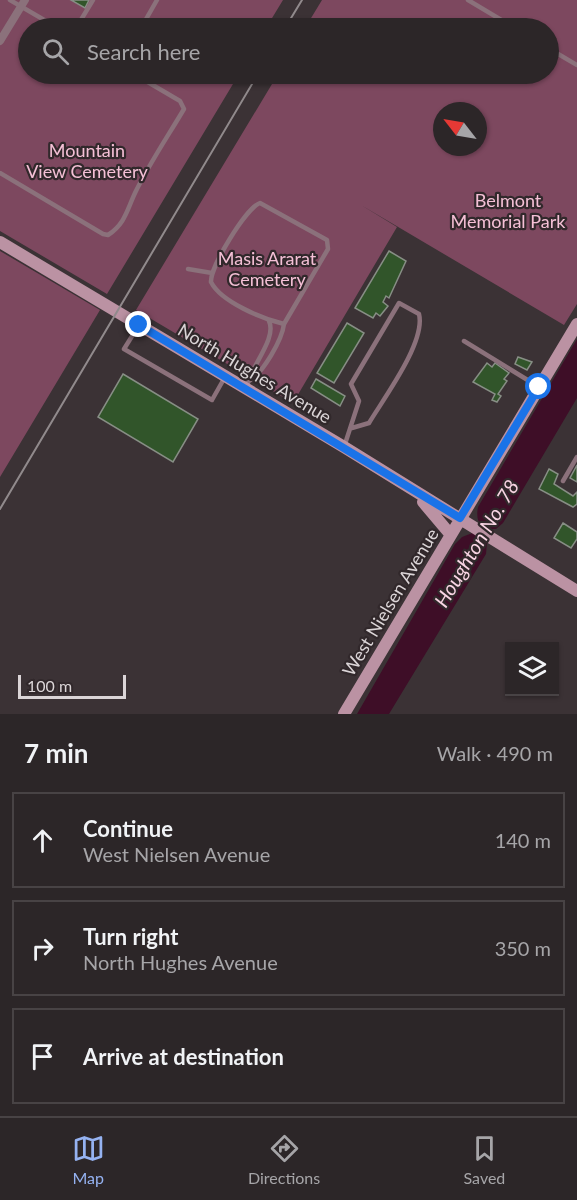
<!DOCTYPE html>
<meta charset="utf-8">
<style>
:root{--surface:#2c2628;--page:#342e30;--text:#f1f3f6;--muted:#a6a5a8;--line:#484345;--accent:#95b2f1}
body{margin:0;font-family:Lato,sans-serif;background:var(--page);color:var(--text)}
.controls{position:absolute;right:18px;bottom:18px;display:grid;overflow:hidden;border-radius:0px;box-shadow:0 2px 4px #0004}
.controls button{width:54px;height:54px;display:grid;place-items:center;padding:0;border:0;border-bottom:2px solid var(--line);background:var(--surface);color:var(--text);font:30px sans-serif}
.compass{position:absolute;left:433px;top:102px;width:54px;height:54px;border-radius:50%;background:var(--surface);box-shadow:0 2px 4px #0004;rotate:301deg}
.scale{position:absolute;left:18px;bottom:15px;width:108px;box-sizing:border-box;padding-left:6px;border:3px solid #dbd5d7;border-top:0;font-size:16px;line-height:21px;white-space:nowrap;color:#dbd5d7;-webkit-text-stroke:4px #31282b;paint-order:stroke}
.stop{position:absolute;width:18px;height:18px;margin:-14px;border:4px solid #1a73e8;border-radius:50%;background:#fff}
.stop.end{background:#1a73e8;border-color:#fff;box-shadow:0 2px 6px #0008}
.list{margin:0;padding:0;list-style:none}
h2{display:flex;justify-content:space-between;align-items:center;height:78px;margin:0;padding:0 24px;font-size:26px}
h2 small{font-size:20px;font-weight:400;color:var(--muted)}
.list li{display:grid;grid-template-columns:39px 1fr auto;gap:18px;align-items:center;box-sizing:border-box;height:96px;margin:0 12px 12px;padding:0 12px;border:2px solid var(--line);border-radius:0px}
.list b{display:block;font-size:22px;white-space:nowrap}
.list p{margin:0;font-size:20px;white-space:nowrap;color:var(--muted)}
.list em{font-size:20px;font-style:normal;color:var(--muted)}
.icon{flex:none;width:33px;height:33px;fill:none;stroke:currentColor;stroke-width:2;stroke-linecap:round;stroke-linejoin:round}
.map{position:relative;flex:none;width:577px;height:714px;overflow:hidden}
.search{position:absolute;background:var(--surface);box-shadow:0 2px 4px #0004;left:18px;right:18px;top:18px;height:66px;display:flex;align-items:center;gap:15px;box-sizing:border-box;padding:0 21px;border-radius:33px;color:var(--muted);font-size:22px}
.sheet{height:402px;background:var(--surface)}
nav{display:flex;justify-content:space-around;align-items:center;box-sizing:border-box;height:84px;border-top:2px solid var(--line);background:var(--surface);font-size:16px;color:var(--muted)}
nav a{display:grid;justify-items:center;gap:3px}
nav .on{color:var(--accent)}
.map>svg:first-child{display:block}
.green{fill:#7d485f;fill-rule:evenodd}
.water{fill:#3e0e27}
.building{fill:#31552a;stroke:#878e85;stroke-width:1.5}
.lines{fill:none;stroke-linecap:round;stroke-linejoin:round}
.lane{stroke:#8b717b;stroke-width:4.5}
.street{stroke:#8b717b;stroke-width:8}
.secondary{stroke:#bb92a3;stroke-width:12}
.rail{stroke:#918a8c;stroke-width:2}
.route{stroke:#1a73e8;stroke-width:8}
.labels{text-anchor:middle;dominant-baseline:central;stroke-width:4.5;stroke-linejoin:round;paint-order:stroke}
.park-label{font-size:18px;fill:#f5c0d6;stroke:#31282b}
.street-label{font-size:18px;fill:#dbd5d7;stroke:#31282b}
.water-label{font-size:20px;font-style:italic;fill:#f9d5e4;stroke:#31282b}
</style>
<div class="map">
<svg width="577" height="714" viewBox="0 0 577 714">
<rect width="100%" height="100%" fill="#3b3235"/>
<path class="green" d="M0,0H283L266,28H28V74H239L107,294L0,231Z
M322,0H577V304L564,325L361,205L397,227L293,403L136,310L278,74H548V28H305ZM442,111H478V147H442Z
M0,251L100,310L0,477Z"/>
<path class="water" d="M577,339V398L503,523L496,529C481,530 475,522 478,507Z
M475,532L487,543L486,554L389,714H357L455,544L462,537Z"/>
<path class="building" d="M71,0H89L85,8Z
M389,251L406,261L389,298L386,296L383,302L388,306L380,316L376,313L373,318L355,308Z
M347,323L364,333L334,383L317,373Z
M518,357L532,362L527,370L515,364Z
M487,363L492,367L495,363L509,373L504,379L507,381L498,394L501,396L497,402L492,400L495,394L473,382Z
M123,374L198,419L173,462L98,417Z
M316,379L345,396L340,406L311,388Z
M577,465V482L570,478Z
M549,469L558,474L554,484L573,496L577,492V504L573,507L539,489Z
M563,523L577,532V539L571,548L554,538Z"/>
<g class="lines">
<path class="lane" d="M10,0L58,28
M468,0L515,28
M76,28L93,0
M141,28L157,0
M548,48L577,65
M0,173L103,234L108,235C125,224 127,210 135,193C149,164 168,136 184,109L180,101L134,74
M188,269L212,273
M139,325L124,349L212,400L225,377
M464,341L539,387
M249,381C263,373 282,340 284,324L328,249L327,240L260,203C246,208 210,267 211,282C221,302 263,319 284,324
M248,383C252,365 277,338 269,321
M345,444L359,401L351,384L399,303L419,314C426,342 384,398 369,423L352,428
M563,481L577,457"/>
<path class="street" d="M0,41L25,0"/>
<path class="secondary" d="M0,242L344,447L577,591
M423,502L450,534
M344,714L577,324"/>
<path class="rail" d="M285,28L302,0
M0,509L258,74"/>
</g>
<g class="lines">
<path class="route" d="M139,325L460,518L539,387"/>
</g>
<g class="labels">
<g class="park-label">
<text x="87" y="150">Mountain<tspan x="87" dy="21">View Cemetery</tspan></text>
<text x="508" y="200">Belmont<tspan x="508" dy="21">Memorial Park</tspan></text>
<text x="267" y="258">Masis Ararat<tspan x="267" dy="21">Cemetery</tspan></text>
</g>
<g class="street-label">
<text transform="translate(255 373) rotate(31)">North Hughes Avenue</text>
<text transform="translate(390 602) rotate(-59)">West Nielsen Avenue</text>
</g>
<g class="water-label">
<text transform="translate(476 543) rotate(-59)">Houghton No. 78</text>
</g>
</g>
</svg>
<div class="controls">
<button><svg class="icon" aria-label="layers" viewBox="0 0 24 24"><path d="M12 4l9 5-9 5-9-5zM3 14l9 5 9-5"/></svg></button>
</div>
<svg class="compass" viewBox="-18 -18 36 36"><path d="M0-13l5 13h-10z" fill="#e53935"/><path d="M0 13l5-13h-10z" fill="#a6a5a8"/></svg>
<div class="scale">100 m</div>
<div class="stop" style="left:539px;top:387px"></div>
<div class="stop end" style="left:139px;top:325px"></div>
<div class="search"><svg class="icon" aria-label="search" viewBox="0 0 24 24"><circle cx="10" cy="10" r="6"/><path d="M15 15l6 6"/></svg>Search here</div>
</div>
<section class="sheet">
<h2>7 min<small>Walk · 490 m</small></h2>
<ul class="list">
<li><svg class="icon" aria-label="ahead" viewBox="0 0 24 24"><path d="M12 20V5M6 11l6-6 6 6"/></svg><div><b>Continue</b><p>West Nielsen Avenue</p></div><em>140 m</em></li>
<li><svg class="icon" aria-label="right" viewBox="0 0 24 24"><path d="M7 20v-9h11M14 6l5 5-5 5"/></svg><div><b>Turn right</b><p>North Hughes Avenue</p></div><em>350 m</em></li>
<li><svg class="icon" aria-label="arrive" viewBox="0 0 24 24"><path d="M6 21V4h12l-3 4 3 4H6"/></svg><div><b>Arrive at destination</b></div></li>
</ul>
</section>
<nav>
<a class="on"><svg class="icon" aria-label="map" viewBox="0 0 24 24"><path d="M3 6l6-2 6 2 6-2v14l-6 2-6-2-6 2zM9 4v14M15 6v14"/></svg>Map</a>
<a><svg class="icon" aria-label="directions" viewBox="0 0 24 24"><path d="M12 3l9 9-9 9-9-9zM9 14v-3h6M13 9l2 2-2 2"/></svg>Directions</a>
<a><svg class="icon" aria-label="saved" viewBox="0 0 24 24"><path d="M7 4h10v16l-5-4-5 4z"/></svg>Saved</a>
</nav>
